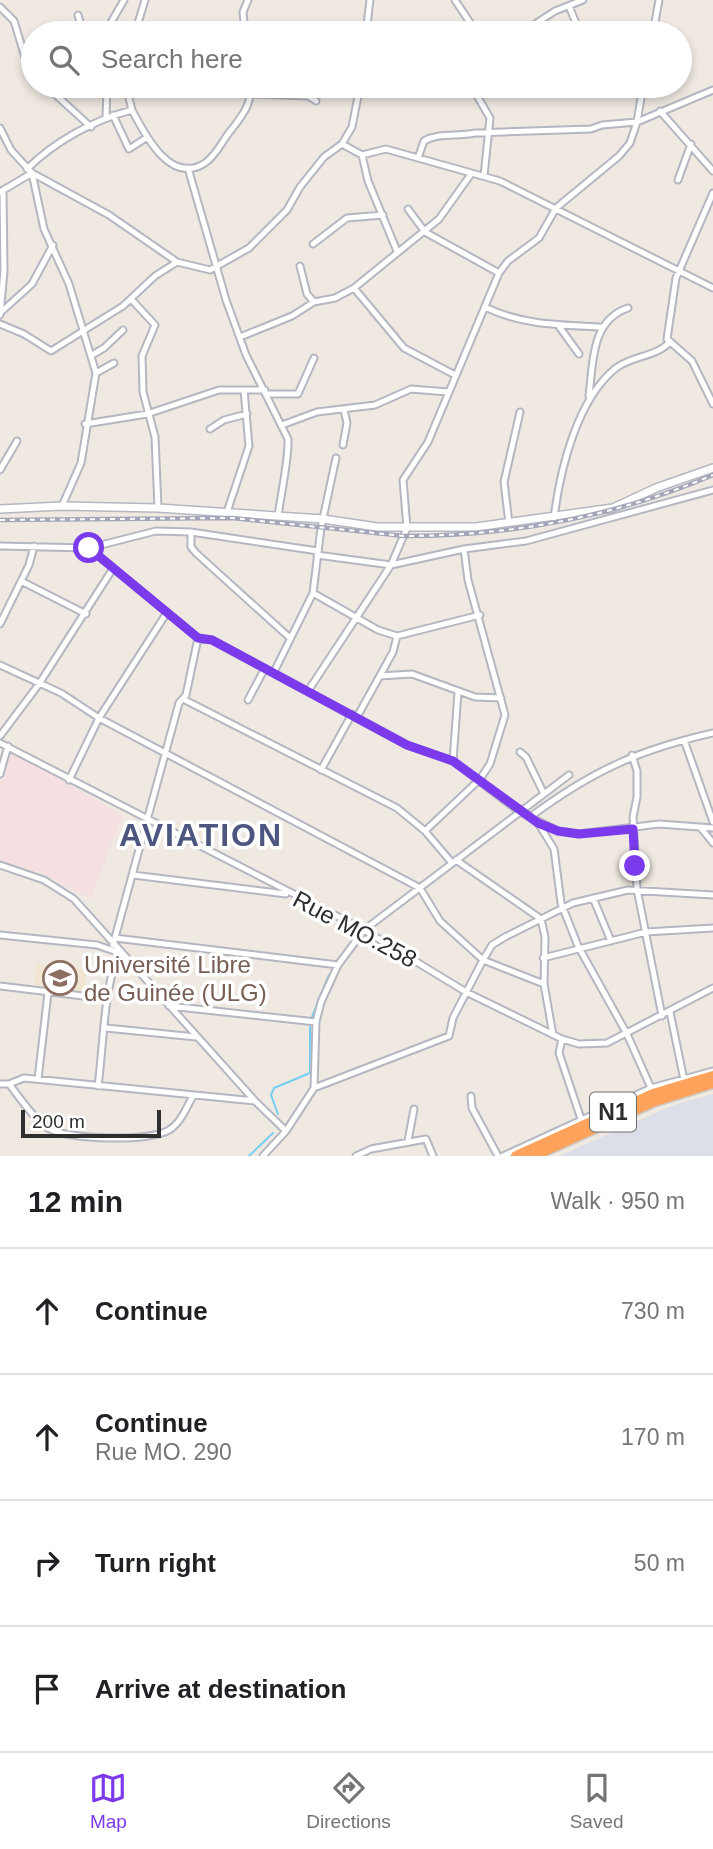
<!DOCTYPE html>
<meta charset="utf-8">
<style>
:root{--surface:#fff;--page:#f2f2f2;--text:#202124;--muted:#757577;--line:#e0e0e0;--accent:#7c3aed}
body{margin:0;font-family:Arial,sans-serif;background:var(--page);color:var(--text)}
.scale{position:absolute;left:21px;bottom:18px;width:140px;box-sizing:border-box;padding-left:7px;border:4px solid #2e2e2e;border-top:0;font-size:19px;line-height:24px;white-space:nowrap;color:#2e2e2e;-webkit-text-stroke:5px #fff;paint-order:stroke}
.stop{position:absolute;width:21px;height:21px;margin:-16px;border:5px solid #7c3aed;border-radius:50%;background:#fff}
.stop.end{background:#7c3aed;border-color:#fff;box-shadow:0 2px 7px #0008}
.list{margin:0;padding:0;list-style:none}
h2{display:flex;justify-content:space-between;align-items:center;height:91px;margin:0;padding:0 28px;font-size:30px}
h2 small{font-size:23px;font-weight:400;color:var(--muted)}
.list li{display:grid;grid-template-columns:46px 1fr auto;gap:21px;align-items:center;box-sizing:border-box;height:126px;padding:0 28px;border-top:2px solid var(--line)}
.list b{display:block;font-size:26px;white-space:nowrap}
.list p{margin:0;font-size:23px;white-space:nowrap;color:var(--muted)}
.list em{font-size:23px;font-style:normal;color:var(--muted)}
.icon{flex:none;width:38px;height:38px;fill:none;stroke:currentColor;stroke-width:2;stroke-linecap:round;stroke-linejoin:round}
.map{position:relative;flex:none;width:713px;height:1156px;overflow:hidden}
.search{position:absolute;background:var(--surface);box-shadow:0 4px 10px #0003;left:21px;right:21px;top:21px;height:77px;display:flex;align-items:center;gap:18px;box-sizing:border-box;padding:0 24px;border-radius:38px;color:var(--muted);font-size:26px}
.sheet{height:595px;background:var(--surface)}
nav{display:flex;justify-content:space-around;align-items:center;box-sizing:border-box;height:98px;border-top:2px solid var(--line);background:var(--surface);font-size:19px;color:var(--muted)}
nav a{display:grid;justify-items:center;gap:4px}
nav .on{color:var(--accent)}
.map>svg:first-child{display:block}
.education{fill:#f0e6d1}
.medical{fill:#f5dfe0}
.airport{fill:#dcdee8}
.lines{fill:none;stroke-linecap:round;stroke-linejoin:round}
.stream{stroke:#75cff0;stroke-width:2}
.street-casing{stroke:#b4b7c1;stroke-width:9}
.secondary-casing{stroke:#b4b7c1;stroke-width:10}
.highway-casing{stroke:#c9c9c9;stroke-width:13}
.street{stroke:#fff;stroke-width:5}
.secondary{stroke:#fff;stroke-width:7}
.highway{stroke:#ffa35c;stroke-width:10}
.rail-casing{stroke:#a3a6b8;stroke-width:4.5}
.rail{stroke:#fff;stroke-width:2;stroke-dasharray:5;stroke-linecap:butt}
.route{stroke:#7c3aed;stroke-width:9}
.labels{text-anchor:middle;dominant-baseline:central;stroke-width:7;stroke-linejoin:round;paint-order:stroke}
.shield{fill:#fff;stroke:#6d6d6d;stroke-width:2}
.shield-label{font-size:23px;font-weight:bold;fill:#2e2e2e}
.street-label{font-size:24px;fill:#2e2e2e;stroke:#fff}
.education-label{font-size:24px;fill:#785e54;stroke:#fff;text-anchor:start}
.district-label{font-size:32px;font-weight:bold;letter-spacing:2px;fill:#4d5680;stroke:#fff}
</style>
<div class="map">
<svg width="713" height="1156" viewBox="0 0 713 1156">
<rect width="100%" height="100%" fill="#efe9e1"/>
<path class="education" d="M36,964L87,969L85,992L34,986Z"/>
<path class="medical" d="M8,749L122,815L91,899L41,873L0,861V784Z"/>
<path class="airport" d="M713,1094V1156H559L674,1105Z"/>
<g class="lines">
<path class="stream" d="M312,1017L329,975
M278,1114L271,1095L274,1088L310,1073V1027
M249,1156L273,1133"/>
<g class="street-casing">
<path id="street" d="M455,0L477,33
M569,6L580,33
M0,7L14,21L28,67L33,72
M78,15L81,26L93,33
M105,33L124,0
M135,33L145,0
M245,33L243,12L248,0
M366,33L370,0
M521,33L555,11L583,0
M653,33L659,0
M46,86L91,127
M476,86V94L490,118L484,176
M251,94L308,96L316,101
M359,94L375,86
M132,110C144,133 170,186 205,163C217,155 223,139 232,129C242,116 252,104 250,86
M660,111L713,171
M113,115L129,149L146,138
M106,118L107,86
M0,128L11,150L32,173L109,215L177,262L210,270L249,248L287,210L300,187L324,157L342,144L352,127L360,86
M342,144L362,155L386,149L500,181L713,288
M362,155L368,181L397,251
M418,158L424,141C440,132 456,137 475,133L591,129L602,125L637,122L713,90
M188,168L226,300L246,355L288,439C289,458 281,494 278,516
M27,169C55,141 94,120 132,110L126,86
M678,180L691,144
M0,192L32,173L44,229L69,284L96,373L81,463L62,506
M713,193L676,278L667,339L692,361L713,404
M408,209L425,232L499,273
M313,244L347,218L383,215
M300,266L307,294L314,302
M354,288L404,348L455,375
M131,299L155,325L142,356L143,392L155,437L158,508
M485,307C521,325 562,325 602,327
M0,313L32,284L53,245
M0,315L4,271L3,190
M0,324L24,334L51,351L123,306L155,276L177,262
M558,325L579,354
M240,337L292,316L314,302L335,298L354,288L439,219L471,174
M92,355L104,348L123,330
M96,373L114,363
M267,394H298L314,358
M589,396C593,363 591,320 628,308
M85,424L147,414L219,390H265
M282,425L317,412L375,405L411,389L448,392
M210,429L224,420L247,414
M343,445L347,423L344,410
M0,470L17,441
M227,512L249,446L244,390
M554,518C560,470 577,399 616,368C631,356 655,357 669,343
M509,523L504,482L520,412
M191,532V547L196,553L290,638
M0,546L89,548L156,531L191,532L318,551
M89,548L198,638L212,640L407,745L453,761L520,812L558,831L579,834L659,824L713,828
M317,555L391,565L464,549L526,541L713,490
M21,581L86,614
M313,593L378,630L397,636L480,615
M0,624L29,565L34,546
M0,665L61,693L99,718L420,888L440,921L483,960L544,984
M274,672L313,593L321,528L336,458
M380,676L412,674L475,697L501,698
M308,691L391,565L407,528L403,480L428,442L499,273L508,261L539,238L556,208L619,156L630,143L637,122L643,86
M183,699L397,808L425,831L452,863
M248,700L265,668
M357,717L393,652L397,636
M0,736L39,684L112,570
M684,740L713,822
M0,743L364,930L466,992L562,1039L579,1044L607,1043L713,988
M520,752L526,757L544,794
M632,755L637,771V797L633,817L637,889L662,1016
M453,761L458,692
M321,770L352,714
M0,774L8,746
M69,780L99,718L166,614
M530,817C592,771 638,750 713,733
M538,823L554,849L561,903L578,946L627,1034L651,1088
M701,828L713,843
M425,831L480,779L490,764L505,715L468,580L464,549
M456,860L541,919L545,937L544,984L553,1035
M0,865L44,880L74,899L255,1101L286,1131
M133,875L286,894
M593,898L611,941
M0,935L97,945L120,953C104,980 103,1052 98,1086
M115,938L338,965
M113,945L179,703L186,695L198,638
M543,958L646,932L713,928
M0,986L108,999
M169,1006L316,1022
M670,1012L684,1080
M106,1028L196,1037
M562,1039L559,1053L582,1122
M38,1079L48,993
M0,1084H9C21,1099 32,1117 48,1128C66,1140 151,1142 169,1130C181,1123 186,1108 193,1096
M9,1084L24,1078L255,1101
M314,1088L449,1036L453,1018L483,960L492,945L505,937L573,903L628,890L713,895
M471,1096L472,1108L498,1156
M408,1141L414,1109
M263,1156L286,1131L314,1088L316,1022L321,1002L338,965L364,930L569,775
M356,1156L371,1149L426,1139L433,1156
M503,1156L651,1088L713,1071"/>
</g>
<g class="secondary-casing">
<path id="secondary" d="M0,509L62,506L158,508L323,519L377,527H476L613,508L656,488L713,468"/>
</g>
<g class="highway-casing">
<path id="highway" d="M516,1156L653,1094L713,1076
M533,1156L655,1101L713,1083"/>
</g>
<use href="#street" class="street"/>
<use href="#secondary" class="secondary"/>
<use href="#highway" class="highway"/>
<g class="rail-casing">
<path id="rail" d="M0,520L232,518L404,536C511,536 614,517 713,475"/>
</g>
<use href="#rail" class="rail"/>
</g>
<g class="lines">
<path class="route" d="M89,548L198,638L212,640L407,745L453,761L538,823L558,831L579,834L633,829L635,866"/>
</g>
<defs>
<g id="university-ring" transform="scale(1.75)"><circle r="9.5" fill="#fff" stroke="#8d6e63" stroke-width="1.5"/><path d="M0-5L7-2L0 1L-7-2ZM-4 1L0 2.5L4 1V4Q0 6-4 4Z" fill="#8d6e63"/></g>
</defs>
<g fill-rule="evenodd">
<use href="#university-ring" x="60" y="978"/>
</g>
<g class="labels">
<rect class="shield" x="590" y="1092.5" width="46" height="39" rx="5"/>
<g class="shield-label">
<text x="613" y="1112">N1</text>
</g>
<g class="street-label">
<text transform="translate(355 929) rotate(28)">Rue MO.258</text>
</g>
<g class="education-label">
<text x="84" y="964">Université Libre<tspan x="84" dy="28">de Guinée (ULG)</tspan></text>
</g>
<g class="district-label">
<text x="201" y="835">AVIATION</text>
</g>
</g>
</svg>
<div class="scale">200 m</div>
<div class="stop" style="left:89px;top:548px"></div>
<div class="stop end" style="left:635px;top:866px"></div>
<div class="search"><svg class="icon" aria-label="search" viewBox="0 0 24 24"><circle cx="10" cy="10" r="6"/><path d="M15 15l6 6"/></svg>Search here</div>
</div>
<section class="sheet">
<h2>12 min<small>Walk · 950 m</small></h2>
<ul class="list">
<li><svg class="icon" aria-label="ahead" viewBox="0 0 24 24"><path d="M12 20V5M6 11l6-6 6 6"/></svg><div><b>Continue</b></div><em>730 m</em></li>
<li><svg class="icon" aria-label="ahead" viewBox="0 0 24 24"><path d="M12 20V5M6 11l6-6 6 6"/></svg><div><b>Continue</b><p>Rue MO. 290</p></div><em>170 m</em></li>
<li><svg class="icon" aria-label="right" viewBox="0 0 24 24"><path d="M7 20v-9h11M14 6l5 5-5 5"/></svg><div><b>Turn right</b></div><em>50 m</em></li>
<li><svg class="icon" aria-label="arrive" viewBox="0 0 24 24"><path d="M6 21V4h12l-3 4 3 4H6"/></svg><div><b>Arrive at destination</b></div></li>
</ul>
</section>
<nav>
<a class="on"><svg class="icon" aria-label="map" viewBox="0 0 24 24"><path d="M3 6l6-2 6 2 6-2v14l-6 2-6-2-6 2zM9 4v14M15 6v14"/></svg>Map</a>
<a><svg class="icon" aria-label="directions" viewBox="0 0 24 24"><path d="M12 3l9 9-9 9-9-9zM9 14v-3h6M13 9l2 2-2 2"/></svg>Directions</a>
<a><svg class="icon" aria-label="saved" viewBox="0 0 24 24"><path d="M7 4h10v16l-5-4-5 4z"/></svg>Saved</a>
</nav>
